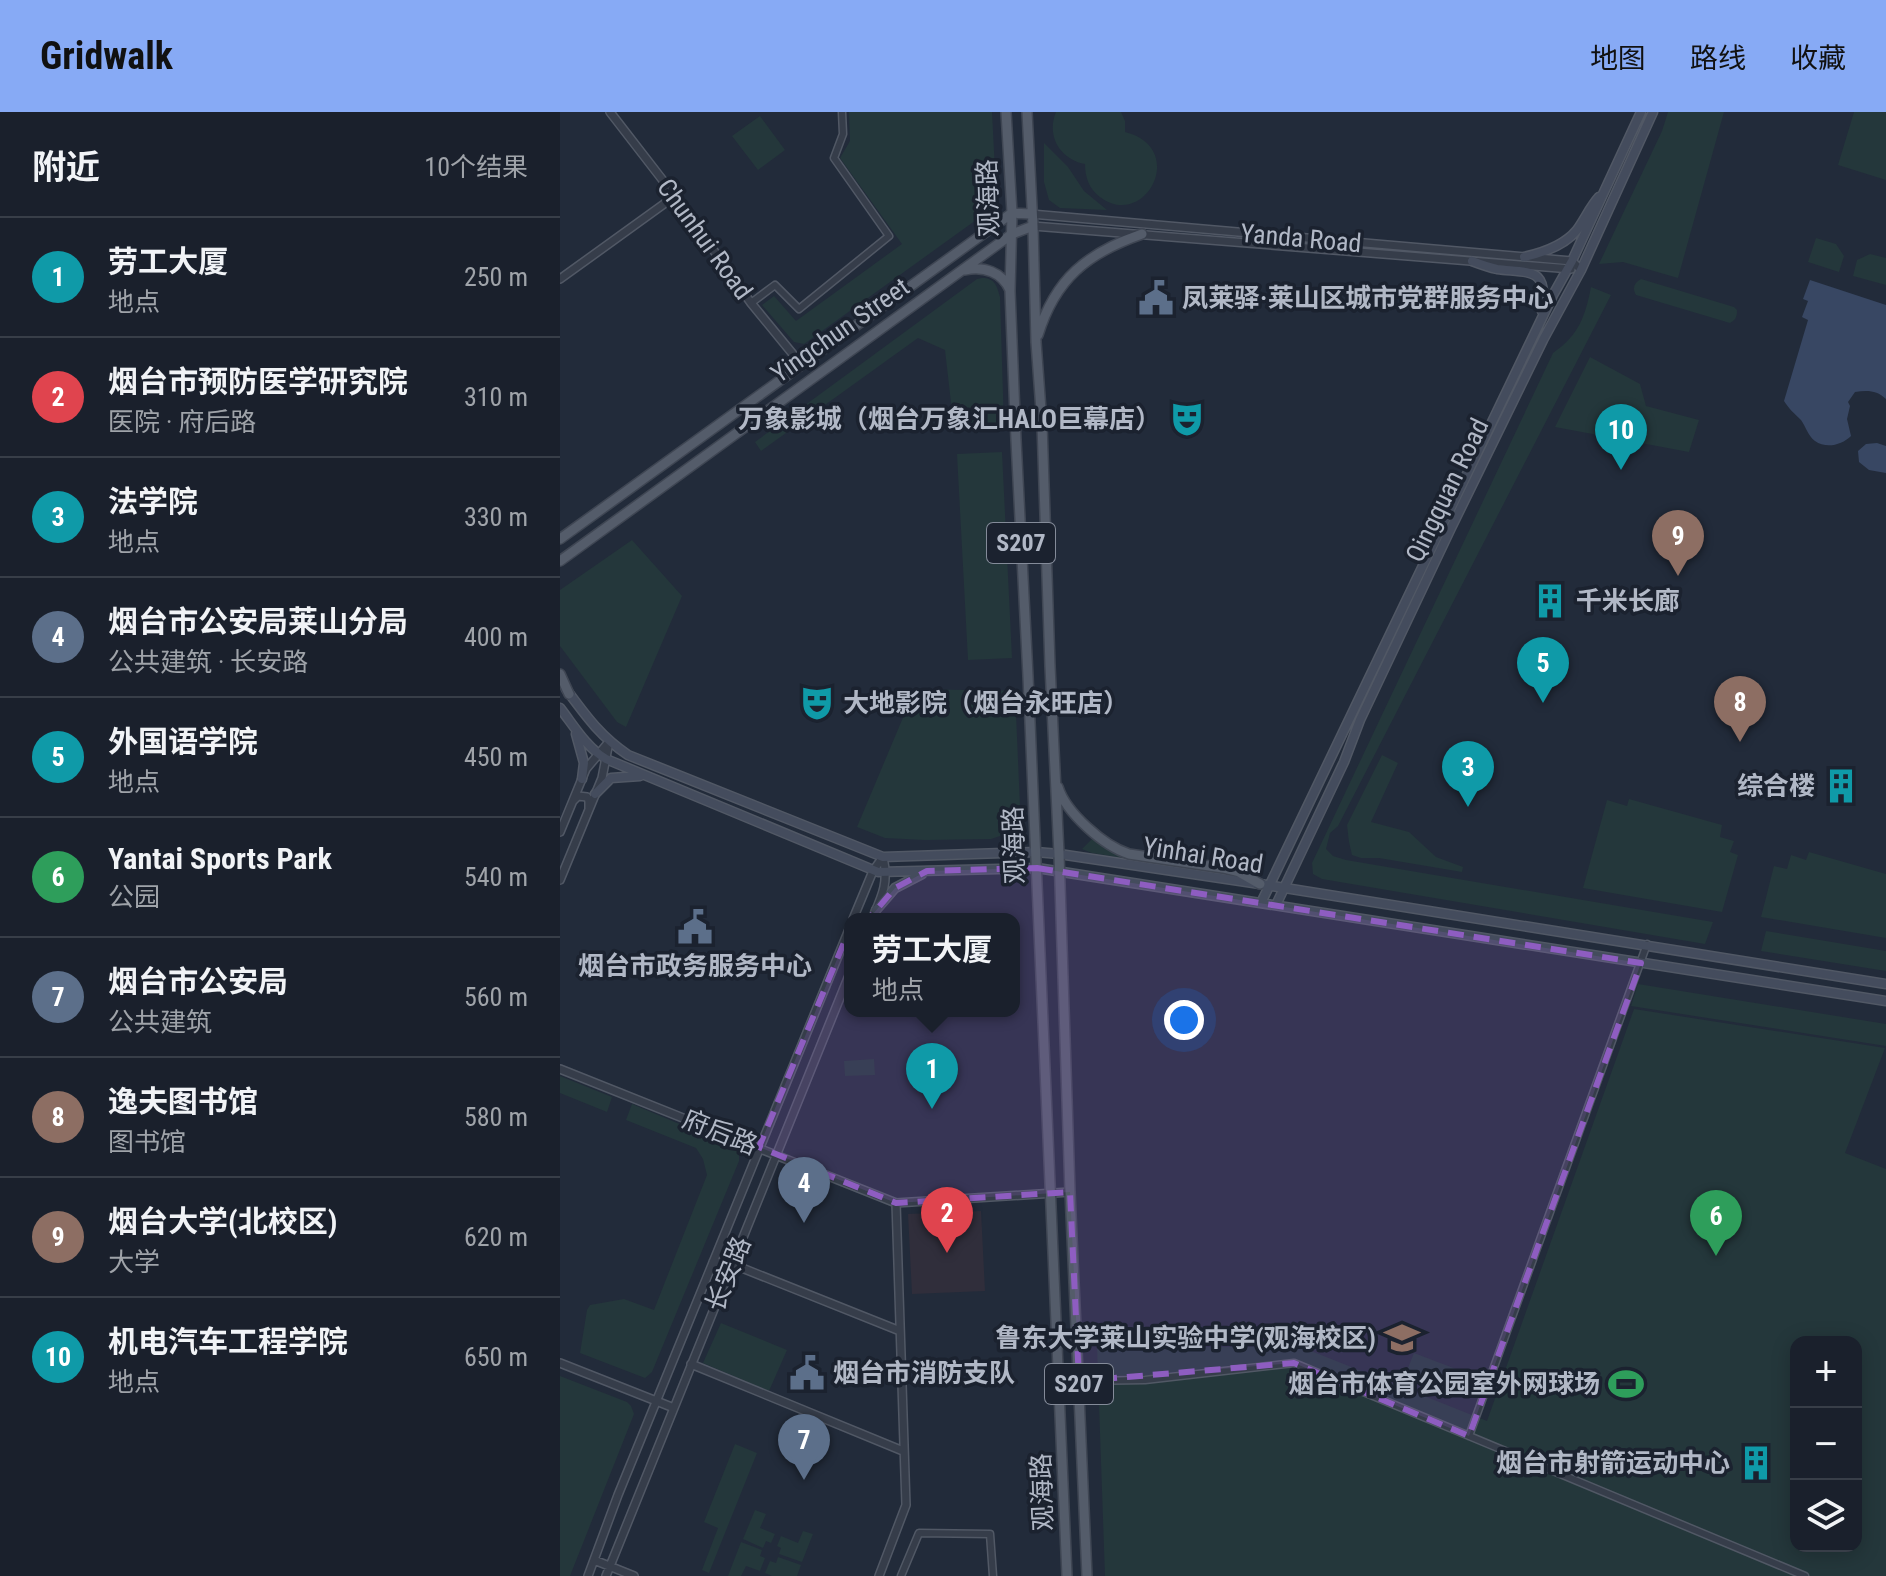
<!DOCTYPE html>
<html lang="zh">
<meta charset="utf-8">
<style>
:root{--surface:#1a202c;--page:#272d38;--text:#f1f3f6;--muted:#9fa3a9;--line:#383e48;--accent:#87aaf5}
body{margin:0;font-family:"Roboto Condensed","Noto Sans SC",sans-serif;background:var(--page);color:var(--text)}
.controls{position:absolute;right:24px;bottom:24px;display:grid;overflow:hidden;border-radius:16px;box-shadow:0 4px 20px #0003}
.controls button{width:72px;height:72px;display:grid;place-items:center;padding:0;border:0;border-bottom:2px solid var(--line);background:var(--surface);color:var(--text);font:40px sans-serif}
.you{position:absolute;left:624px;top:908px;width:28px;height:28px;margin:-20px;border:6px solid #fff;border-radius:50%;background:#1a73e8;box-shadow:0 0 0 12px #1a73e833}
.badge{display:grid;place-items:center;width:52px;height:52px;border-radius:50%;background:var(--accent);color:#fff;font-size:26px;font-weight:700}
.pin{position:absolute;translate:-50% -66px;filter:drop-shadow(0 2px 4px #0008)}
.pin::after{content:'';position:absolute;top:42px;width:28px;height:24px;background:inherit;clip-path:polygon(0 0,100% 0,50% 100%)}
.popup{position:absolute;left:284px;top:801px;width:176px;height:104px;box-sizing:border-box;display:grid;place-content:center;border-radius:16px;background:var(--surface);filter:drop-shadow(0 2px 6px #0005);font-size:26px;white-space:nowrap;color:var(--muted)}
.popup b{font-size:30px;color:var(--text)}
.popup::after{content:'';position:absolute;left:50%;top:100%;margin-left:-16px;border:16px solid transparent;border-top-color:var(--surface)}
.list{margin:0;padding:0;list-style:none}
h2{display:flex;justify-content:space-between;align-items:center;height:104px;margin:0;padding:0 32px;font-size:34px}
h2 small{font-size:26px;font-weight:400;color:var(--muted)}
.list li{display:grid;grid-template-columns:52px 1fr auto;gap:24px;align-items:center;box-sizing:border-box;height:120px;padding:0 32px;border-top:2px solid var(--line)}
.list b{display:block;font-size:30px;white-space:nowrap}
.list p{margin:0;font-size:26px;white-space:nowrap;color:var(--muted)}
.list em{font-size:26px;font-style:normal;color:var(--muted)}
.icon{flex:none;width:44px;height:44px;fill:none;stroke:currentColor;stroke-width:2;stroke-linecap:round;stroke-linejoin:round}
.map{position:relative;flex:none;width:1326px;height:1464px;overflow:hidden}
header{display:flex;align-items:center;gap:48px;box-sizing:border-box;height:112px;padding:0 40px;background:var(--accent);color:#111}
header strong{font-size:38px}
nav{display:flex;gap:44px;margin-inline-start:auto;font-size:28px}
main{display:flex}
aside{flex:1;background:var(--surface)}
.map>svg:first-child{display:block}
.medical{fill:#302e3b}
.green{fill:#24373b;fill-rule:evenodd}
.water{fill:#384763}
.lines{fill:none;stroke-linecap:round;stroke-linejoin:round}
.minor-casing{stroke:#515865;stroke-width:9}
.tertiary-casing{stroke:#515865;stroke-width:10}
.secondary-casing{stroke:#515865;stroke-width:11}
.primary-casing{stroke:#3f4653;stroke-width:12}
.minor{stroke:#363d4a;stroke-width:6}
.tertiary{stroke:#363d4a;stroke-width:7}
.secondary{stroke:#444c5d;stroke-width:8}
.primary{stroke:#545c6a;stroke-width:9}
.marked{fill:#8e5dc1;fill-opacity:0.2;stroke:#8e5dc1;stroke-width:6;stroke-dasharray:16 10;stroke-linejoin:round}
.labels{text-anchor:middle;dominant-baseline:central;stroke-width:7;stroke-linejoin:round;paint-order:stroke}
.shield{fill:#1b222f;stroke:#848b99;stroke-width:2}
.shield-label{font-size:24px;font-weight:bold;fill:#b1b8c6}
.street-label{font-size:26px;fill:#b1b8c6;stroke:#1b222f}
.poi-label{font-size:26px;font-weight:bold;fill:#b1b8c6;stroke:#1b222f;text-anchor:end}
</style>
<header>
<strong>Gridwalk</strong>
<nav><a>地图</a><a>路线</a><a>收藏</a></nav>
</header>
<main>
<aside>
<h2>附近<small>10个结果</small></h2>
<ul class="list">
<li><span class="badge" style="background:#0f9aa8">1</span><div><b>劳工大厦</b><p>地点</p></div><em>250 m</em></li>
<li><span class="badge" style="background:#e0444e">2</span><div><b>烟台市预防医学研究院</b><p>医院 · 府后路</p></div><em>310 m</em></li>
<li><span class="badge" style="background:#0f9aa8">3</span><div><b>法学院</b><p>地点</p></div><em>330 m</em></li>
<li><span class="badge" style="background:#5c6f8a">4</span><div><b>烟台市公安局莱山分局</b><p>公共建筑 · 长安路</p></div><em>400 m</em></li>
<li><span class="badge" style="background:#0f9aa8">5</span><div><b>外国语学院</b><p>地点</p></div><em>450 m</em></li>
<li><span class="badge" style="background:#2e9e5b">6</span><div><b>Yantai Sports Park</b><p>公园</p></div><em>540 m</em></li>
<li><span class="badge" style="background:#5c6f8a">7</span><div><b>烟台市公安局</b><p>公共建筑</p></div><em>560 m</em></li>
<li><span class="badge" style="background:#8d6e63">8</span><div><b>逸夫图书馆</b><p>图书馆</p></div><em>580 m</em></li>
<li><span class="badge" style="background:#8d6e63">9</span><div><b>烟台大学(北校区)</b><p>大学</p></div><em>620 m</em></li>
<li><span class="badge" style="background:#0f9aa8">10</span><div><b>机电汽车工程学院</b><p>地点</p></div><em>650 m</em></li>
</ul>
</aside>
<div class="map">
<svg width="1326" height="1464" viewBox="0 0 1326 1464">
<rect width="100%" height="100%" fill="#222b3a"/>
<path class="medical" d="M421,1099L425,1179L352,1182L348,1102Z"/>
<path class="green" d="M289,0H432L436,78L430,98L244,232L234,230L202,193L214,184L236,209L342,132L280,46L290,29Z
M496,0H561L565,9V20C629,36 585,119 540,85C529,77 525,65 525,52C500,47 486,24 496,0Z
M1108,0H1164L1118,166L1063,150L1039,152L1102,19Z
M1294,0H1326V68L1278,53Z
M200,4L225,38L198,58L172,24Z
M484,31L508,55L524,79L547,98L500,96L489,88L484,70Z
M1256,126L1276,132L1284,144L1279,160L1248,150Z
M1310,142L1326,146V173L1293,164L1297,148Z
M422,166C435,166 437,174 440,185L444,315L394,317L385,238L358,226L201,339L195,330L417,167Z
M1081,167L1174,195L1177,198C1177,204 1176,208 1170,211L1076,183C1072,176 1074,171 1081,167Z
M1031,175L1051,183L778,714L770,721L766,737L773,744L786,748L1153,810L1145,832L762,767L753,762L752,751L993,241C1019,223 1025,205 1031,175Z
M1030,245L1080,272L1086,294L1139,308L1129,340L995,315Z
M442,340L452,546L408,548L397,342Z
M72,428L122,484L66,615L57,610L0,534V478Z
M355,577L455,579L461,717L431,727L365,728L325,726L297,715Z
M822,643L838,651L811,710L849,720L876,745L903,755L902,760L819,746H801L792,743L789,730L787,713Z
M1069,687L1162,713L1160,725L1174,729L1170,740L1178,743L1162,800L1023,776L1047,688L1067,694Z
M534,725L551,738L658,758L657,761L532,741L522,737Z
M1249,740L1326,762V826L1201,805L1214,754L1227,757L1231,743L1246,748Z
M1206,819L1326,839V859L1201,839Z
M1078,872L1326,912V934L1071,894Z
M1074,897L1325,936L1285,1041L1326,1057V1464H545L537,1235H741L927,1309ZM1236,1230H1296V1434H1236Z
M314,947L315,963L285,964L284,949Z
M0,964L52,985L47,1000L0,981Z
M72,992L174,1035L179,1042V1049L92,1260L85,1266L20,1241L27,1198L30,1193L64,1187L94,1198L147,1063L143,1047L136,1036L66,1008Z
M161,1211L227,1238L209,1279L143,1251Z
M854,1241L904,1260L895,1285L844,1266Z
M0,1264L67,1290L71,1294L74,1302L10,1464H0Z
M175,1332L197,1341L149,1461L142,1458L158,1416L144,1410Z
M195,1398L206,1402L200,1416L215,1422L211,1431L206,1429L203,1436L183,1427Z
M243,1419L253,1422L242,1450L219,1442L221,1436L217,1434L221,1424L238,1431Z
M181,1430L202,1438L200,1444L205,1446L200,1459L186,1454L181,1464H168Z
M218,1445L241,1453L237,1464H212L205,1461L210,1449L216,1451Z"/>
<path class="water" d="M1250,168L1326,193V287C1317,278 1307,278 1295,280L1288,290L1290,294L1287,307L1291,324C1282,333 1266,337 1255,329C1248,324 1246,315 1241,308C1234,301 1229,297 1224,289L1248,208L1242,205L1248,189L1243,187Z
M1317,331L1326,334V361L1309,358L1299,350L1298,339L1306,332Z"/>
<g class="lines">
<g class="minor-casing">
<path id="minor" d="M191,191L215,173L239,197L329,124L274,46L283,22L282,0
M519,1269L585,1268L734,1251L1245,1464
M909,1324L1087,832
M341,1464L359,1421L430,1422L433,1464"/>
</g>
<g class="tertiary-casing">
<path id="tertiary" d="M50,0L115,84L191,191L241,252
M471,102L1012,149L1021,158
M473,114L1011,157
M0,167L115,84
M13,689L18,684L27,685L29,689V696
M0,720L26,657L48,631
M0,768L42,666L49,630
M293,807L313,759L323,745
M312,807C322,784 329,771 323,745
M0,957L336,1091L510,1080
M153,1150L172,1152L340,1219
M0,1251L114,1296
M131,1252L343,1339
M34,1448L74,1464
M28,1464L58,1383L290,815
M46,1464L290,861
M319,1464L346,1393L336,1091"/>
</g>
<g class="secondary-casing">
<path id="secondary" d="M964,145C982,141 1004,134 1017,118C1025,107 1030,95 1039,85
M912,149C920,152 928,155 937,157C970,161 989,155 982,199
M6,577C26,604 40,624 68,643L323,745L476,740L499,742L700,772L1326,872
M0,596C14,614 26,635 46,647L318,760L477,756L1326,889
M16,622L24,651L22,667
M35,682L51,666L80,664
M701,791L993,183L1012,149L1081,0
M716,793L784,650L800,608L891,416L983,228L1021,158L1093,0
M316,798L335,776L362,762"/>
</g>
<g class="primary-casing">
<path id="primary" d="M446,0L452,101L450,179L456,328L468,564L507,1464
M467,0L473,114L476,230L482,312L490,554L499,742L510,1080L527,1464
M405,158C424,154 442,160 450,178
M478,223C495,167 527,141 582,122
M0,427L452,101L471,102
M0,449L452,122L473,114
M0,562L9,582
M498,675C506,701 544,734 569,742L663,756L679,760L700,772"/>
</g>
<use href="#minor" class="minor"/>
<use href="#tertiary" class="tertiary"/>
<use href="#secondary" class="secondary"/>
<use href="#primary" class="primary"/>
</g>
<path class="marked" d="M477,756L1081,851L909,1324L734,1251L519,1269L510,1080L336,1091L199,1035L295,804L307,809L335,776L367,759Z"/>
<defs>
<g id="civic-bare" transform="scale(2.76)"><path d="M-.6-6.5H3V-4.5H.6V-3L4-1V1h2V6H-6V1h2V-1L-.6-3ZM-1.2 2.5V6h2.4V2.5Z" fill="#5c6f8a" stroke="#1b222f" stroke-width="2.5" paint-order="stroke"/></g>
<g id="theatre-bare" transform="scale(2.76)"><path d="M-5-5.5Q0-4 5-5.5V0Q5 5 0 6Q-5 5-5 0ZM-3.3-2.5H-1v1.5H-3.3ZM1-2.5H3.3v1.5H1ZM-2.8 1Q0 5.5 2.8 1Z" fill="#0f9aa8" stroke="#1b222f" stroke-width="2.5" paint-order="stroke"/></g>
<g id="building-bare" transform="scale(2.76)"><path d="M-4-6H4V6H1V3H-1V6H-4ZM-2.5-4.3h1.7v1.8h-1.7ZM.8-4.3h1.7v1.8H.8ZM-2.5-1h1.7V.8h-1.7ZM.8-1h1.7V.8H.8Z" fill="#0f9aa8" stroke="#1b222f" stroke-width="2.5" paint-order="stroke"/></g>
<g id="school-bare" transform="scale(2.76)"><path d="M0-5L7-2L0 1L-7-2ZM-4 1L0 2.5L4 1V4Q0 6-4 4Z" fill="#8d6e63" stroke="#1b222f" stroke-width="2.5" paint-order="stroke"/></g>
<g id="stadium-bare" transform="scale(2.76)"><path d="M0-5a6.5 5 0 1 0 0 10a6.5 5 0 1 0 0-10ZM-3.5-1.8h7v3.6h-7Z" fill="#2e9e5b" stroke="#1b222f" stroke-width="2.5" paint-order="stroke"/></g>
</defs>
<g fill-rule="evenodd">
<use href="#civic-bare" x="596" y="186"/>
<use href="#theatre-bare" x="627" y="307"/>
<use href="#building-bare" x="990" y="489"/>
<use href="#theatre-bare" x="257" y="591"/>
<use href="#building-bare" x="1281" y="674"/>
<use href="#civic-bare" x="135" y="815"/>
<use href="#school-bare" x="842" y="1226"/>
<use href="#civic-bare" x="247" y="1261"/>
<use href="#stadium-bare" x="1066" y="1272"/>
<use href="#building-bare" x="1196" y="1351"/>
</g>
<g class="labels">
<g class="shield">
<rect x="427" y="411" width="68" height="40" rx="6"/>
<rect x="485" y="1252" width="68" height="40" rx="6"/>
</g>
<g class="shield-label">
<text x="461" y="431">S207</text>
<text x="519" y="1272">S207</text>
</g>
<g class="street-label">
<text transform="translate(428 86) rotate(-92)">观海路</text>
<text transform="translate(741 126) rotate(5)">Yanda Road</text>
<text transform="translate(145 127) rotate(54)">Chunhui Road</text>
<text transform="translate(280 218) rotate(-35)">Yingchun Street</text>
<text transform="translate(887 378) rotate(-64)">Qingquan Road</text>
<text transform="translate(454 733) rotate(-92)">观海路</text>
<text transform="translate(643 743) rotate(9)">Yinhai Road</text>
<text transform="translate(160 1020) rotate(22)">府后路</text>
<text transform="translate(168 1162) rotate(-68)">长安路</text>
<text transform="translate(482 1380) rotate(-92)">观海路</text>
</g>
<g class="poi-label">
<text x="622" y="186" text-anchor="start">凤莱驿·莱山区城市党群服务中心</text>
<text x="601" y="307">万象影城（烟台万象汇HALO巨幕店）</text>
<text x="1016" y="489" text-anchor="start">千米长廊</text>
<text x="283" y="591" text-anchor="start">大地影院（烟台永旺店）</text>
<text x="1255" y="674">综合楼</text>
<text x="135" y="854" text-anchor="middle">烟台市政务服务中心</text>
<text x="816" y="1226">鲁东大学莱山实验中学(观海校区)</text>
<text x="273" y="1261" text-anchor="start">烟台市消防支队</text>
<text x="1040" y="1272">烟台市体育公园室外网球场</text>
<text x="1170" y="1351">烟台市射箭运动中心</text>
</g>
</g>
</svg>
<div class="controls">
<button>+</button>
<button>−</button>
<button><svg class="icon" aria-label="layers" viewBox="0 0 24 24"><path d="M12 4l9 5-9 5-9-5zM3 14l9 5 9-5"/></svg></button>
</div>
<div class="you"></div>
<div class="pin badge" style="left:372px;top:997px;background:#0f9aa8">1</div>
<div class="popup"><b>劳工大厦</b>地点</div>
<div class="pin badge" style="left:387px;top:1141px;background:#e0444e">2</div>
<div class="pin badge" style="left:908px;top:695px;background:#0f9aa8">3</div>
<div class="pin badge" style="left:244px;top:1111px;background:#5c6f8a">4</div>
<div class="pin badge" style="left:983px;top:591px;background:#0f9aa8">5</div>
<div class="pin badge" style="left:1156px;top:1144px;background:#2e9e5b">6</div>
<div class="pin badge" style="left:244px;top:1368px;background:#5c6f8a">7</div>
<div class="pin badge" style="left:1180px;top:630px;background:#8d6e63">8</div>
<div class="pin badge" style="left:1118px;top:464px;background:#8d6e63">9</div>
<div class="pin badge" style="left:1061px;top:358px;background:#0f9aa8">10</div>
</div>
</main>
